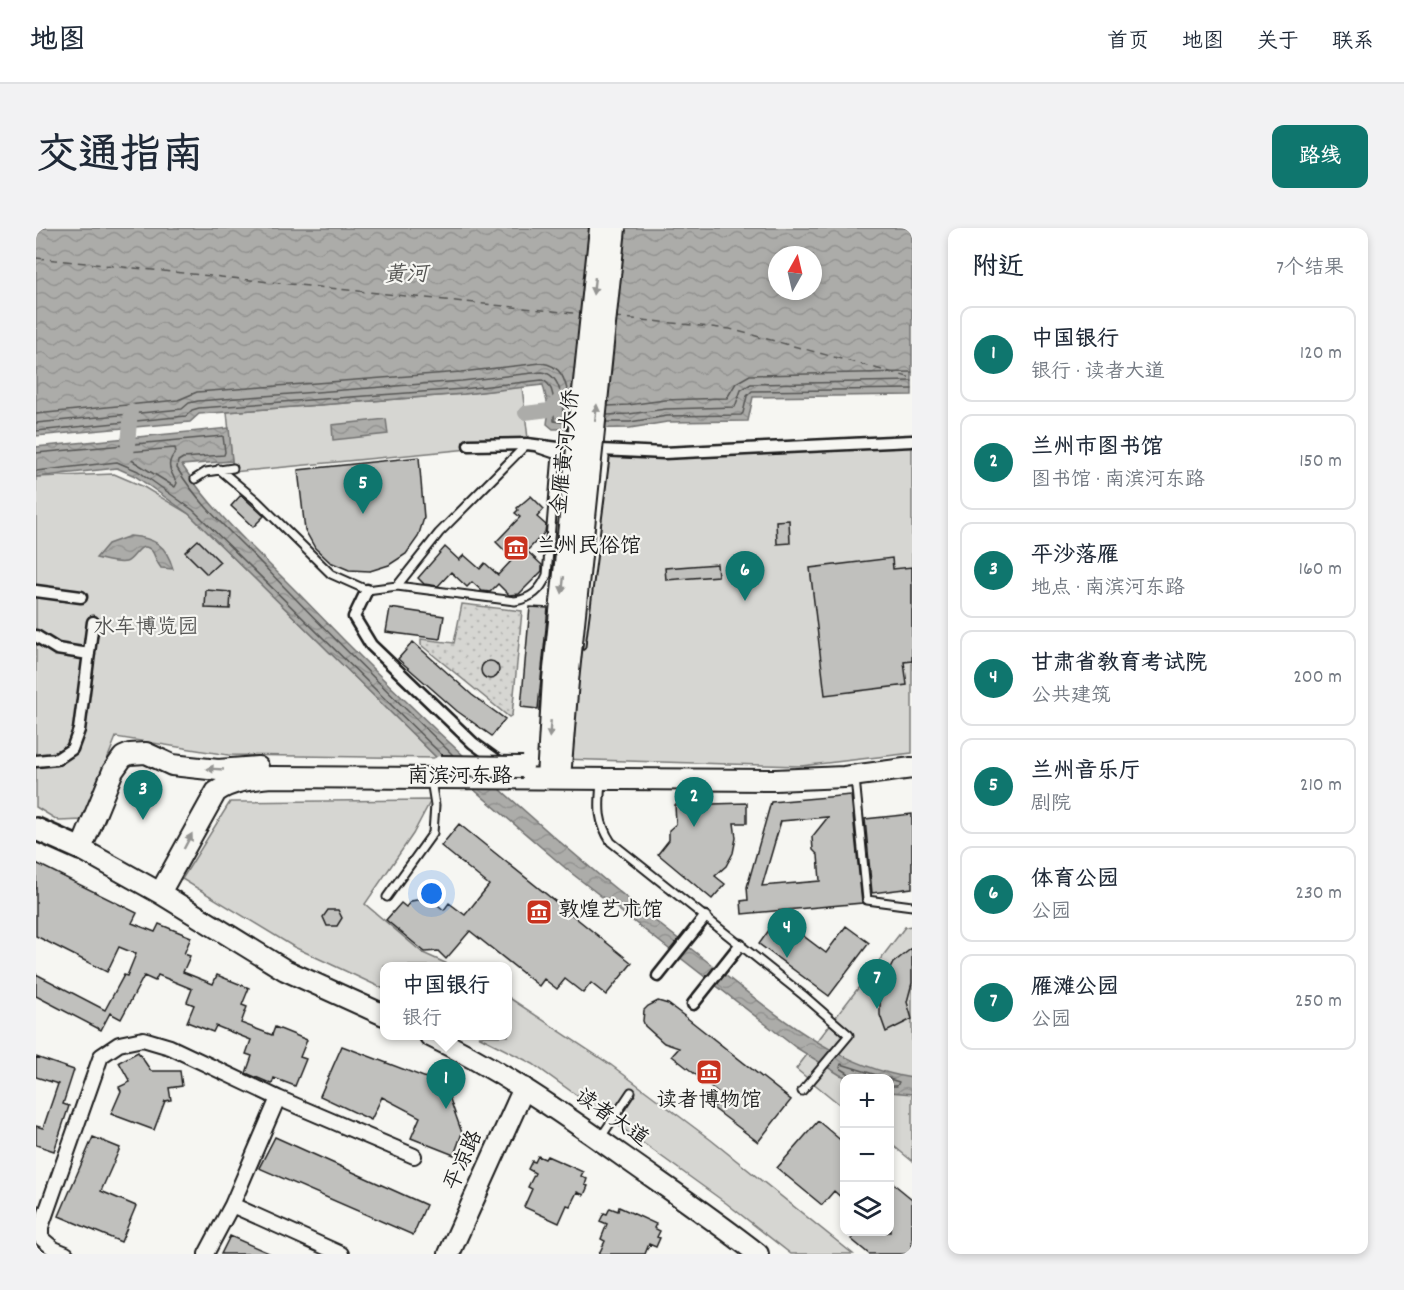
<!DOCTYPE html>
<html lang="zh">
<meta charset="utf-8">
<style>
:root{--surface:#fff;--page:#f2f2f3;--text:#1f2937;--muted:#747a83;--line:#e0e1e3;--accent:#0f766e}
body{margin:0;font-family:Dekko,"LXGW WenKai TC",sans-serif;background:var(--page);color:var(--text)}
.controls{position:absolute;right:18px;bottom:18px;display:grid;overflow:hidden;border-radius:12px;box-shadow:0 3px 9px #0003}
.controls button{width:54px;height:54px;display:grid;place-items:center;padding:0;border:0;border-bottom:2px solid var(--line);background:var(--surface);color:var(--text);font:30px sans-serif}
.compass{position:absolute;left:732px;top:18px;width:54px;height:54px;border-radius:50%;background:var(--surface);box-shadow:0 3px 9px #0003;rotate:8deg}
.you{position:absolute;left:396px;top:666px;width:21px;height:21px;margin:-15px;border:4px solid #fff;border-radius:50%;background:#1a73e8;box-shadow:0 0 0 9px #1a73e833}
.badge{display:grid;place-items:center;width:39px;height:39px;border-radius:50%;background:var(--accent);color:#fff;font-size:20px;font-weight:700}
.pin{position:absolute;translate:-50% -50px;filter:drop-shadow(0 2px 3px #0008)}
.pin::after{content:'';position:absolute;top:32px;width:21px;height:18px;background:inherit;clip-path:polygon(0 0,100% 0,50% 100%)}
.popup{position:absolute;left:344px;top:734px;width:132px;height:78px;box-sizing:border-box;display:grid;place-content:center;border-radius:12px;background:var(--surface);filter:drop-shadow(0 2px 4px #0005);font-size:20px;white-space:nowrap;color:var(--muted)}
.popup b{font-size:22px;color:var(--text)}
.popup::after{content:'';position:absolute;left:50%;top:100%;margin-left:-12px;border:12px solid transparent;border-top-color:var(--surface)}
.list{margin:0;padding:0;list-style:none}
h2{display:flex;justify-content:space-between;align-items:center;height:78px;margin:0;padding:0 24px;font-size:26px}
h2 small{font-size:20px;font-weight:400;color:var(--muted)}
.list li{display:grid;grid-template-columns:39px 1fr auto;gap:18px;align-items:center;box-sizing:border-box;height:96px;margin:0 12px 12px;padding:0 12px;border:2px solid var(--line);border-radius:12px}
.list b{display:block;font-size:22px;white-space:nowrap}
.list p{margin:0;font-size:20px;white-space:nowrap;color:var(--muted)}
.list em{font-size:20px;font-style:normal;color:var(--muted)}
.icon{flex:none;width:33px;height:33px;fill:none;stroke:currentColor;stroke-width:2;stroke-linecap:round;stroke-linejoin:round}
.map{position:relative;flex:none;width:876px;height:1026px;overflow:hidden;border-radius:12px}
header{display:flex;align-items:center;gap:36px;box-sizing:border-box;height:84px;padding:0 30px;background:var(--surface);border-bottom:2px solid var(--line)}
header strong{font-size:28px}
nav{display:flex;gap:33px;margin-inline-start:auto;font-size:21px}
.intro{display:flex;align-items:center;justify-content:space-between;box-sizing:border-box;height:144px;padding:0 36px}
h1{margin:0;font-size:42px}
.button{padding:15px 27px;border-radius:12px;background:var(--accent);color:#fff;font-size:21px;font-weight:700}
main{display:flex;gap:36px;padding:0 36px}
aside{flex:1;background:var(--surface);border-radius:12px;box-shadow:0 3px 9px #0003}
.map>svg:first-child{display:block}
.park{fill:#d6d6d2;stroke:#797977;stroke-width:1.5}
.garden{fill:url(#garden-dots);stroke:#797977;stroke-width:1.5}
.water{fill:url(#water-waves);stroke:#727271;stroke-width:1.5;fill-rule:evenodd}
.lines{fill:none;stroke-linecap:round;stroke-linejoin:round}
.shore{stroke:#565654;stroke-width:1.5}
.canal{stroke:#acaca9;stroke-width:14}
.ferry{stroke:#565654;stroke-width:1.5;stroke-dasharray:8 6;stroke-linecap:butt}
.building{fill:#c0c0bd;stroke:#1c1c1c;stroke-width:1.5;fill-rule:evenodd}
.service-casing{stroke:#1c1c1c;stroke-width:11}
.pedestrian-casing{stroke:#1c1c1c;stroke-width:15}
.minor-casing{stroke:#1c1c1c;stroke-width:18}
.secondary-casing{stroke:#1c1c1c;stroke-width:24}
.primary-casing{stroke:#1c1c1c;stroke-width:26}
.service{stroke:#f6f6f2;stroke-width:7}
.pedestrian{stroke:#f6f6f2;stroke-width:10}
.minor{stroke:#f6f6f2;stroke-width:14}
.secondary{stroke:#f6f6f2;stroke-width:20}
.primary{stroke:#f6f6f2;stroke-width:21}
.secondary-bridge-casing{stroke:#1c1c1c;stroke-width:24;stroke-linecap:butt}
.secondary-bridge{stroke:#f6f6f2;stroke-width:20}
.oneway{fill:#949492}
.labels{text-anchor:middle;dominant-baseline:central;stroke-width:4.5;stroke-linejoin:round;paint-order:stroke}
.street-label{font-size:21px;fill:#1c1c1c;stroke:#f6f6f2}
.poi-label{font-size:21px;fill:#1c1c1c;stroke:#f6f6f2;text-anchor:start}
.park-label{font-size:21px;fill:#545453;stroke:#f6f6f2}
.water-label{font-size:22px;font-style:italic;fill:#565654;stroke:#f6f6f2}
</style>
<header>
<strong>地图</strong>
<nav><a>首页</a><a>地图</a><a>关于</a><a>联系</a></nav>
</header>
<div class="intro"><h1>交通指南</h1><a class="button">路线</a></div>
<main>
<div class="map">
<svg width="876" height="1026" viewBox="0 0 876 1026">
<defs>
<pattern id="garden-dots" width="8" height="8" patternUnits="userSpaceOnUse" patternTransform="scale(1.5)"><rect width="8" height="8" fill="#d6d6d2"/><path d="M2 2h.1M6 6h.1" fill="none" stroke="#b7b7b4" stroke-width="1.8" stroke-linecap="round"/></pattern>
<pattern id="water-waves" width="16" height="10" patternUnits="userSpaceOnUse" patternTransform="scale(1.5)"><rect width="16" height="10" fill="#acaca9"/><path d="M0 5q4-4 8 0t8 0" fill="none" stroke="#939391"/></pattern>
</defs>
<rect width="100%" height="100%" fill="#f6f6f2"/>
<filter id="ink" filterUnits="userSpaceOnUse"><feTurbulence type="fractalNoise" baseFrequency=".0167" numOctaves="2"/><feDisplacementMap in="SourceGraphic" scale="12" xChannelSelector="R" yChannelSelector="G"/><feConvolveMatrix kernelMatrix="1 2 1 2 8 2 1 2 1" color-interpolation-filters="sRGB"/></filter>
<g filter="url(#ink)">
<path class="park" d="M486,159L492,211L433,221L197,244L191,184L428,166Z
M876,208V525L765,538L524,531L560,222Z
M78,246L106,258L153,286L401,530L192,527L80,509L47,592L23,593L0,579V249Z
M395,572L377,606L329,676L387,725L416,738H348V761L258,719L146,651L194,574Z
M876,698V933L854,915V850H808V880L760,841L869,699Z
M472,769L575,837L675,912L817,1026H755L690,975L497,836L442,808H472Z"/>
<path class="garden" d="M426,376L486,383L476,487L473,489L385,417V411L418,415Z"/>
<path class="water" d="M0,0H876V167L717,169L712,193L631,194L594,200L517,201L511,196L513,182L507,157L428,166L163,186L154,194L0,208ZM741,27H777V63H741Z
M350,191L352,206L297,212L296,197Z
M193,200L196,233L146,237C177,285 223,325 263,366C390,498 526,623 672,734C734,781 796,838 876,850V866L854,864V850H814L804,847L759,819L534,644L401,530L153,286L99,248L81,240L0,249V219Z
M94,308C118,310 130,316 137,341L125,340C120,334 119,327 116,323C104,310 99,332 90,334C82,336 69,332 60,330L72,316Z"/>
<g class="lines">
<path class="shore" d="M572,178L592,177L629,172L691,170L700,155L714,147L876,144
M0,186L142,172L161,164L425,144L505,135C528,137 530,156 534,175
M571,187L593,186L630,181L699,179L705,162L715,156L876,153
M570,194H594L631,188L705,187L707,185L711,168L716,163L876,161
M0,195L146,181L153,175L162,173L426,153L506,144C524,146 526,170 527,185L533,187
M0,203L150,188L156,182L163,180L427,161L506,152C520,156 518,181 518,193L532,195
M139,220L140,224C129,235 134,243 141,255L139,259L89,228L92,224Z
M0,225L187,208L189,224L188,227L147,230L142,233L141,240C162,276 197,306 226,336C288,401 352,464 417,527
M0,243L81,234L102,243L157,282L406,527
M815,850L812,845L804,840L805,836L863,854L861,858H854"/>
<path class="canal" d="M489,185L513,182L527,169
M91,227L95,183"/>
<path class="ferry" d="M0,30L546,86
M578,89L694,101L876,150"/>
</g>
<path class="building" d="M383,229L388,290L382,309L370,326L353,337L334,343L313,342L294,334L279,320L269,302L262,242Z
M205,267L228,288L217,299L195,278Z
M495,268L508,281L501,289L510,297L509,304L491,323L506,337V343L483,366L473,367L462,356L454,364L446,363L436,354L431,359L415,344L402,358L388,356L382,350L409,319L423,332L428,327L444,341L449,335L462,347L477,331L460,314L484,289L479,285L482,282L481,280Z
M753,292L754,315L741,316L740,293Z
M162,312L184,334L171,346L149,324Z
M856,330L857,341L876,339V433L868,434L871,457L789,467L774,340Z
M681,336L682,348L630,352L629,340Z
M170,362L195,364L194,381L169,380Z
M494,379L512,380L502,481L485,479Z
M354,380L408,388L404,411L350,404Z
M377,414L436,467L469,491L456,508L421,483L362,431Z
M445 442a9 9 0 1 1 18 0a9 9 0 1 1-18 0Z
M815,567L826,675L706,686L705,673L712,672L711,659L735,574ZM792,589L776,609L777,622L782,627L784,653L726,658L745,593Z
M711,575V595H698L700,610L697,625L690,638L679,648L689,656L676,671L622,626L633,612V602L640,596L639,577Z
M876,586V660L836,665L829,591Z
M423,596L596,735L570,767L555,755L547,765L529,751L521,761L508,751L503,758L434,703L410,731L402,723L389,724L350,692L365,675L370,679L375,673L393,670L408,682L413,675L429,687L453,657L405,618Z
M0,635L101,685L96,695L119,704L123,696L155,709L148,726L154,728L147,744L177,756L181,747L213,760L206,777L211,779L205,795L236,807L239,799L271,812L264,829L270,831L259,858L238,850L236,856L210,845L216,828L210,826L215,812L180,798L177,804L151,794L158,777L151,774L156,761L122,747L119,753L108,748L85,791L74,785L65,802L0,768V746L69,782L88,747L91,748L100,726L83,719L71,744L0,708Z
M292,682H302L306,690L301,698H291L287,689Z
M810,698L833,715L793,768L723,716L733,702L741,709L756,703L766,707L790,725Z
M876,720V755L871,774L876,791L850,804L844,787V760L857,735Z
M622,773L632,776L651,790L755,872L722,914L677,880L687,868L636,828L643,820L628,815L609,798L607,793L608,782L612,778Z
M306,818L409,857L426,905L418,927L375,910L384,889L346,869L335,892L284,868Z
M102,824L115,843H144L146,858L133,860L135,872L129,873L118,902L75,886L85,863L83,859L94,854L83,834Z
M0,829L38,842L27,876L33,878L18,923L0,917V898L7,900L22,856L0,849Z
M782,893L808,915V972L798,963L786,977L741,940Z
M57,909L84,920L65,963L100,978L85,1014L23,988Z
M239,909L390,977L377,1007L223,940Z
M502,928L509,931L511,928L536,939L547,944L545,948L551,951L549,957L552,958L548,967L541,964L534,978L531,977L523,995L488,979L496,961L492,959L499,945L492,941L496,933L499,934Z
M854,953L876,971V1026H833L815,1011L822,1004H854Z
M583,979L620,996L618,1000L624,1003L621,1009L624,1010L620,1019L613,1016L609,1026H563L569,1013L565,1011L571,996L564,993L568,985L571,986L574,980L582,983Z
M194,1008L235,1026H185Z"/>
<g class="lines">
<g class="service-casing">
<path id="service" d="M503,221L521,227L539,228
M183,241L221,273L295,346L331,362L361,358L403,305L491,216L493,217
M159,251L170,244L197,240
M361,358L479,373C496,370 504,363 511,347L521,227
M545,418L569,230L556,229
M819,550L831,672L876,678
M565,554C563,579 561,592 575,614L767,767L813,807L766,863
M351,669L397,605L399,577L395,552
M565,909L595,864"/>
</g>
<g class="pedestrian-casing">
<path id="pedestrian" d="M433,217L491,216L522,220L628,225L876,213
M331,362L318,389L335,417L437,515L466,536
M0,363L45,369
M0,408L21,421L53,426
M0,533L21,531L36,521L43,502L57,394
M622,748L669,689
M657,776L704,717"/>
</g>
<g class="minor-casing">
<path id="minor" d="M196,977L305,1026
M30,1026L18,1021L5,1010V999L65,828L83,816L107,811L134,819L242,870L378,928
M170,1026L196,977L242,870"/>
</g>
<g class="secondary-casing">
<path id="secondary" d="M222,539L182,542L136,537L110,525L94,526L87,529L77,543L45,621L124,665L249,742L348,787
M511,550L517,451
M524,550L532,453
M124,665L180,564C196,553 215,551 235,549L739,552L808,549L876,540
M394,808C463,841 526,885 588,929C633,961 679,992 722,1026
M413,1026L488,860"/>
</g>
<g class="primary-casing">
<path id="primary" d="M0,601L45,621"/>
</g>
<use href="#service" class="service"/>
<use href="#pedestrian" class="pedestrian"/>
<use href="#minor" class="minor"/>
<use href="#secondary" class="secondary"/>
<use href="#primary" class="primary"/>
<g class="secondary-bridge-casing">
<path id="secondary-bridge" d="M517,451L564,0
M532,453L579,0
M405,538L487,539"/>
</g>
<use href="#secondary-bridge" class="secondary-bridge"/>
</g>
<defs><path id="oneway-solid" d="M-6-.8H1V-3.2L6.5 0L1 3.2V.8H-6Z" transform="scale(1.5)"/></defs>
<g class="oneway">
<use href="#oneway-solid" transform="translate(558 58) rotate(96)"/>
<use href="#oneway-solid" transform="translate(560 185) rotate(-84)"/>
<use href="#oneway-solid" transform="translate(527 357) rotate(96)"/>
<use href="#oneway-solid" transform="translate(514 501) rotate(95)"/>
<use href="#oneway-solid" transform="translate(179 541) rotate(-177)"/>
<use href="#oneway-solid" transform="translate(152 613) rotate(-62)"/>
</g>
</g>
<defs>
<g id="museum-square" transform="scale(1.35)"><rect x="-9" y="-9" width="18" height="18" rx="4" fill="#c8321e" stroke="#f6f6f2"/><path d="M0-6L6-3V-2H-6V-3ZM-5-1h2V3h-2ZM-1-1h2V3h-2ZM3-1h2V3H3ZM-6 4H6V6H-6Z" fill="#fff"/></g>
</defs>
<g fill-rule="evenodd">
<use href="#museum-square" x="480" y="320"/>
<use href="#museum-square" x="503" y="684"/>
<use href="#museum-square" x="673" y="844"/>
</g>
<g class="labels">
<g class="street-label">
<text transform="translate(531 224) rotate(-84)">金雁黄河大侨</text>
<text x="424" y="550">南滨河东路</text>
<text transform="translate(575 891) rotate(35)">读者大道</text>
<text transform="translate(429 933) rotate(-66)">平凉路</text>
</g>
<g class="poi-label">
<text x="500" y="320">兰州民俗馆</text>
<text x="522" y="684">敦煌艺术馆</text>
<text x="673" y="874" text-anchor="middle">读者博物馆</text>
</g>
<g class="park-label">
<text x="110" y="401">水车博览园</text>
</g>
<g class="water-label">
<text transform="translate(370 48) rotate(-1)">黄河</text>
</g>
</g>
</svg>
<div class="controls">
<button>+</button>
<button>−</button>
<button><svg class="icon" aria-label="layers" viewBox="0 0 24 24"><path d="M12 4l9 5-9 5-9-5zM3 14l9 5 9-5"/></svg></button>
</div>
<svg class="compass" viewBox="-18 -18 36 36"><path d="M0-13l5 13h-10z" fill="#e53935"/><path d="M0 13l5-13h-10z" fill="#747a83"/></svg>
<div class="you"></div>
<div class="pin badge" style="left:410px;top:881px">1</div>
<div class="popup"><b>中国银行</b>银行</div>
<div class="pin badge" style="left:658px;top:599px">2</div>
<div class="pin badge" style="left:107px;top:592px">3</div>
<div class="pin badge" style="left:751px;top:730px">4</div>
<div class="pin badge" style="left:327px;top:286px">5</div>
<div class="pin badge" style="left:709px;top:373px">6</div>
<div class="pin badge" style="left:841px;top:781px">7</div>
</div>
<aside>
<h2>附近<small>7个结果</small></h2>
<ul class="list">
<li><span class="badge">1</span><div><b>中国银行</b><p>银行 · 读者大道</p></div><em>120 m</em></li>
<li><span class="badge">2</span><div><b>兰州市图书馆</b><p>图书馆 · 南滨河东路</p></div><em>150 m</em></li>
<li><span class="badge">3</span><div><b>平沙落雁</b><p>地点 · 南滨河东路</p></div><em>160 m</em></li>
<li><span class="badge">4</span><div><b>甘肃省教育考试院</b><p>公共建筑</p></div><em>200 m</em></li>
<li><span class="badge">5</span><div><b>兰州音乐厅</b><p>剧院</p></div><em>210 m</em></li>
<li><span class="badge">6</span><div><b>体育公园</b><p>公园</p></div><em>230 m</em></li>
<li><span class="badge">7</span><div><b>雁滩公园</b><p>公园</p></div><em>250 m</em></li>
</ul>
</aside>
</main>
